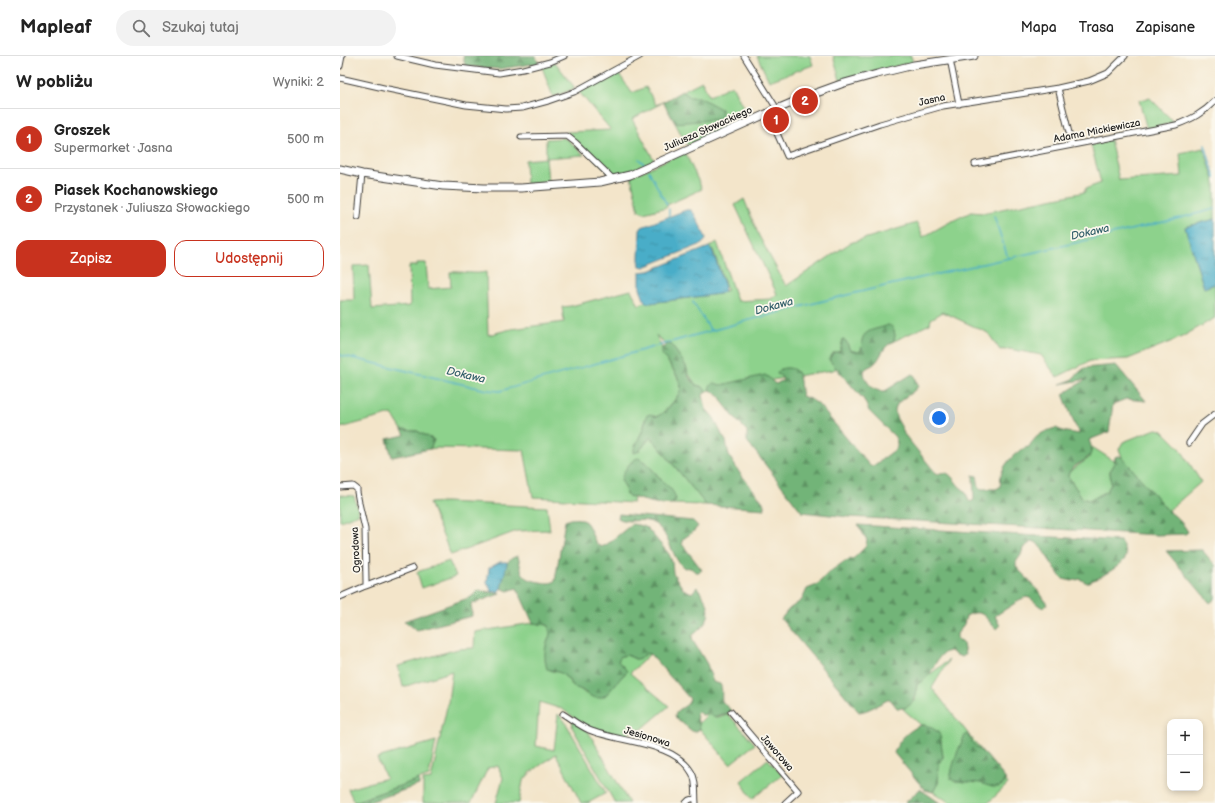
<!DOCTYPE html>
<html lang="pl">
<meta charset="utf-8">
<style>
:root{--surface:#fff;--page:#f2f2f2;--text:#222;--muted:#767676;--line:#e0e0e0;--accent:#c8321e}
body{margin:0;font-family:"Balsamiq Sans",sans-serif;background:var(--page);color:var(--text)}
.controls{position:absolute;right:12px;bottom:12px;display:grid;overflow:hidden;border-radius:8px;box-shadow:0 2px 6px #0003}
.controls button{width:36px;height:36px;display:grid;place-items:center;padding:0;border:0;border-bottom:1px solid var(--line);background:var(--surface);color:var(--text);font:20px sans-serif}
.you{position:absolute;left:599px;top:362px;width:14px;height:14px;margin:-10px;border:3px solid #fff;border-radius:50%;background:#1a73e8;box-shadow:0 0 0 6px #1a73e833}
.badge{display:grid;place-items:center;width:26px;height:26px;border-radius:50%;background:var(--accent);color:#fff;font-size:13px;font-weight:700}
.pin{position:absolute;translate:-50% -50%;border:2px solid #fff;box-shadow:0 1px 4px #0006}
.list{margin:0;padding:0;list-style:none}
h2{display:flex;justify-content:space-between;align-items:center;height:52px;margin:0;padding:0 16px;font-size:17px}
h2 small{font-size:13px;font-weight:400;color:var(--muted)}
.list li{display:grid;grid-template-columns:26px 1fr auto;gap:12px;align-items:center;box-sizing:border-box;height:60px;padding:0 16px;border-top:1px solid var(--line)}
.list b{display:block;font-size:15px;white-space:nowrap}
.list p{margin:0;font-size:13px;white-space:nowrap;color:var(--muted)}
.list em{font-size:13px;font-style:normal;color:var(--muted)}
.actions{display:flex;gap:8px;padding:12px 16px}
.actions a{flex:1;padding:9px 0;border:1px solid var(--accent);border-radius:12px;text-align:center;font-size:14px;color:var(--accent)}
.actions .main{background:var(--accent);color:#fff}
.icon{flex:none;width:22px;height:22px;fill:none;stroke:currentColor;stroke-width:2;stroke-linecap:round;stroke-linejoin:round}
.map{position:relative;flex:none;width:875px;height:747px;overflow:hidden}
header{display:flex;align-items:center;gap:24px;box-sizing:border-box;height:56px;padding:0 20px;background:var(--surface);border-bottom:1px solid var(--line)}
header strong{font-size:19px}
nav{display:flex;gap:22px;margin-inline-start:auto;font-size:14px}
.search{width:280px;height:36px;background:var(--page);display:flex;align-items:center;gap:10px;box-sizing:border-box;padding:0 14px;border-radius:22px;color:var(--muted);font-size:15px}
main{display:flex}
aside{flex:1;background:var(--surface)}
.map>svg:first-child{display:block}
.grass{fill:#8dd28c;stroke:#547754}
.forest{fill:url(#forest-firs);stroke:#47684a}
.water{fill:url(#water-ripples);stroke:#326472}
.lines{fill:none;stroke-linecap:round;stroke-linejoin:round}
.stream{stroke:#48adc8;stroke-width:1.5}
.street-casing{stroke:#3c3a36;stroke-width:7}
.secondary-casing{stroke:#3c3a36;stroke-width:9}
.street{stroke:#fff;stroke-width:5}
.secondary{stroke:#fff;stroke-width:7}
.labels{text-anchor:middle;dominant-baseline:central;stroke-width:3.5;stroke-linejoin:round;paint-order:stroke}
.street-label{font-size:10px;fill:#1c1c1c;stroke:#fbf7ec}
.water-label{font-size:11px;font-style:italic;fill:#305d69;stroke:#fbf7ec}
</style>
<header>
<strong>Mapleaf</strong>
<div class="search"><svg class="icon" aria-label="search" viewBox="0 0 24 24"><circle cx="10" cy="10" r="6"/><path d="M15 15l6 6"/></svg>Szukaj tutaj</div>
<nav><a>Mapa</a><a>Trasa</a><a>Zapisane</a></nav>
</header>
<main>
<aside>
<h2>W pobliżu<small>Wyniki: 2</small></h2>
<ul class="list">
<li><span class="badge">1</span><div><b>Groszek</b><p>Supermarket · Jasna</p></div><em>500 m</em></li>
<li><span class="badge">2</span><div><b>Piasek Kochanowskiego</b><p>Przystanek · Juliusza Słowackiego</p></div><em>500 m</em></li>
</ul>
<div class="actions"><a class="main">Zapisz</a><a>Udostępnij</a></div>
</aside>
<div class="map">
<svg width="875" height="747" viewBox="0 0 875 747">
<defs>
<pattern id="forest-firs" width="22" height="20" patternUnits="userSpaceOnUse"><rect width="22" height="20" fill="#72b478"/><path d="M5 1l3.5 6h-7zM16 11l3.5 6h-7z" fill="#5d9262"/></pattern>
<pattern id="water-ripples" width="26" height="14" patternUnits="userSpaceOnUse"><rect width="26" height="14" fill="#48adc8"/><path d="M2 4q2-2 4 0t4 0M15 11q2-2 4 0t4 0" fill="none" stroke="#3b8ca2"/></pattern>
</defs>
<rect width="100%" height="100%" fill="#fbf7ec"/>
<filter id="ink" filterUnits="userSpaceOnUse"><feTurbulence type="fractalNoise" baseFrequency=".025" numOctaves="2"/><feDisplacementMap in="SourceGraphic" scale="8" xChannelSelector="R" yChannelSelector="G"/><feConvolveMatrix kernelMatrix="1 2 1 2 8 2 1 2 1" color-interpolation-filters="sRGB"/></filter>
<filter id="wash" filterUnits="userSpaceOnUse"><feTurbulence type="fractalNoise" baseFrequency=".012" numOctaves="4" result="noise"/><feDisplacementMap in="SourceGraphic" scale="16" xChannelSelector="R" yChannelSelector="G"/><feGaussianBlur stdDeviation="0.9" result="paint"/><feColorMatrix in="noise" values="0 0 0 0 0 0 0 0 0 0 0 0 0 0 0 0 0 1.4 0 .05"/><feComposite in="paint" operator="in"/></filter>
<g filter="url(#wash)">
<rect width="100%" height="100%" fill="#f3e5ca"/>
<path class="grass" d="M417,0H470L473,9L429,25Z
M493,0H571L573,6L500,24Z
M215,6L235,32L213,41L202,11Z
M277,15L292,37L306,31L316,49L331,42L292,63L314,104L287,117L274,120L226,76L271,74L239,36Z
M362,25L369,40L392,29L409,63L347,89L335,67L352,65L350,41L342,35Z
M810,42L834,66L807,74L799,44Z
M223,82L228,84L244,99L206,102L208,125L186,128L185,104L206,102V83Z
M770,83L779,124L842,120L840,97L864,92L875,127V163L845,171L864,232L875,228V262L840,282L788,303L750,305L717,321L701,299L669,293L660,294L648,277L603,256L591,263L590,268L493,314L366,335L363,331L356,329L348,317L346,310L316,279L322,292L320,296C326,302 341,324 341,332C341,338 326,355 320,359C317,361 310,361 305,363L304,371L294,393L298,396L311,381L366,449L332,448L335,446L320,422L305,405L285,431L286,439L294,442L293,447L193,441L184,394L95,392L90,393L94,384L77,375L62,374L52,358L0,372V244H14L13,210L29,209L32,253L70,250L69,210H77V207H86L88,233L111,231L110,216C123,215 134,219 146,216L148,279L171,273L224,266L222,251L231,250L291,234L299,249L305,246L310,247L379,238L387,234L373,194L369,191L377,186L397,245L431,243L437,238L395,149L404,143L419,180L446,230L510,187L577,167L583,181L608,167L631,156L642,157L745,136V133L761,127L751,89Z
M345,96L362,133L327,149V151L304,157L299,155L291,120Z
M816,373L822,374L840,392L861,426L828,455L782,401L779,393L783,386Z
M752,391L774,405V409L770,415L771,428L767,435L751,444L743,443L728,420L729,416L749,402Z
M0,439L14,440L19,458L0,465Z
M105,446L207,451L210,474L177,475L111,499L89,447Z
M109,505L116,520L82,532L77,516Z
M193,567L208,569C215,580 204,585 206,596C206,602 209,609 211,615H215L221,617L227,622L231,628L241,634L246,638L266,639L281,621L285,618V613L278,605L281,600L287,599L295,603L301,602L307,597L310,598L290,617L329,650L302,673L289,676L286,682L249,672L222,653L199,646L196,690L214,694L218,658L224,664L266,737L248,747H241L216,698L191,716L183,725L179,747H156L163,722L158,710L148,712L131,747H83V724L91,723L108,646L112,615L63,631L58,610L118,593L134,592L135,576Z
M609,604L592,632L668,728L648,747H611L593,736L598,727L599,708L603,701L600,679L585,669H581L563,653L575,644L577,628Z
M368,658C377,664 379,660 388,658L415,688L390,708L360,673L359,667Z
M233,665L248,675L289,747H275L232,671Z
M96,685L89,720L14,746L8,733L46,722L37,702Z
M428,703L442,719L412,743L401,725Z"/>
<path class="forest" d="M123,0H195L199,7L159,13L125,10Z
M342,35L350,41H359L381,53L383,63L335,67L323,46Z
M548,269C552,270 553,271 554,275C558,285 550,286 545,292C541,297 539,304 534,308C530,311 526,311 524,315C524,325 534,337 545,335L572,318L575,320L578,330C572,340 554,343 555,357C556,364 562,369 564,378L595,416L598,418C609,413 613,423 619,430C622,433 625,434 626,437C628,441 627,443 630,446L634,444L633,419L637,420L639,431L642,433H656L660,431C661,427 660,423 661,419C663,409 678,392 689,391C690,389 691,387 693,385C698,378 707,374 716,372C723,376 732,377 740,378L735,369L723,338L747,323L720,328L731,324L744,312L776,309L806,345L786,343L773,348L769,376L749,384C760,408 731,403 728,420L743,443L751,444L767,435L771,428L770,415L774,409L775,401L779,400L782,401L828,455C836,460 843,467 848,476L845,478L817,479L509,461L462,456L407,385V375C398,367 391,357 384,348C382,346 381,342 379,340C376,337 372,336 369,332L371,329L374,327L381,329L425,319C430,321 431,326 436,328L443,324L441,320L437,318C439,313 442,312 447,312C463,312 459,329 462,340L472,344L478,348L530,410H533L556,393C558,388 557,386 555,381L529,355L524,344L489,304L493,297L500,295L503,283L506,285L510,294L518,296L521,294C522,290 521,285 523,281C528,272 541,273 548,269Z
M327,288H331L346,310L349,321L356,329L363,331L366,335L363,339L366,353L374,362L382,379L386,385L389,400L399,416L423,446L425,453L366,449L311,381C304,386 303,395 294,397V393L304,371L306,360L310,358L316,361C324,358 342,339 341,330C340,322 326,302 320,296L322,292Z
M62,374L77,375L94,384L90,393L52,401L47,383L65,379Z
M298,402C307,406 314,415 320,423C324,427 330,431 333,436C349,461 293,441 286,439L285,431L281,424C283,416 290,404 298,402Z
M279,458L353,465L358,470L355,474L342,484V488L362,514L359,516H355C352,512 349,511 344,512C330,500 331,479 315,468C303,460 289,469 278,462Z
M230,463C233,463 236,462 240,463C253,466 250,486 261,491L266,489L292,468L303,470L307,472L329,498L332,506L333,517L343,533L352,537L357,531C367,545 375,555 362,571C359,574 355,577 352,580L353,585L367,608L373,626L380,628C383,633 381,640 382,645L391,654V656L373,661L368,658L362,659L358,656L356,658L360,673L355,676L352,675L336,662L335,659C338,651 348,652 350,643L310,598L307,597L298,604L287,599L281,600L278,605L287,615L266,639C251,648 247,633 235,632L227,622L221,617L207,613C205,606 204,597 206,590C208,582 213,577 208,569L193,567L177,532L168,535L161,532C164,518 163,503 178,500C182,517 181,523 200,526C206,527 210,528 215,525L225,465Z
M518,469L780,485C783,489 786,496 786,500C784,510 756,523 747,527L740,523L732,525L723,523L720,520L702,493L697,487L693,485L683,492L681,499L676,506V510L678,513L686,521L700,537L706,546L707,549L704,552C695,550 692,538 683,542L655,560L660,570L657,573C646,566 645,550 626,560L624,568L617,578V582L623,588L625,599L622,601L614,598L611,595C598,595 595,612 588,620C585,624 581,626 577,628C575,641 574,654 557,652L550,643C540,647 529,655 519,656L441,563L449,553L462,544L467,533L477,529L488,517L505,505L514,502L526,490L527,484Z
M862,494L875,509V543L870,547L826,495Z
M139,534L160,538L131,548L132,560L77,574L64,565L131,541Z
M581,669L589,670L598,676L600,679L603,701L599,708L598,727L593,736L585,734L554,697C558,684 569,674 581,669Z
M626,678L629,680L634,689L646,699L664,721L666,724L664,728L659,731H652L640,727L614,725L611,723C609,716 621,685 626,678Z
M79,723V729L26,747L14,746Z
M580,733L600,747H565Z"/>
<path class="water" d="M346,154H351L355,159L366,182L365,185L362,188L304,211L300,210L299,203L300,174L302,171Z
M875,163V228L864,232L845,171Z
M369,191L372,194L385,231L384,235L379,238L310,247L305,246L300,233V216L309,215Z
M160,506H167V508L161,532L159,535L152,536L147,527L149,512Z"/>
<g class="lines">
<path class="stream" d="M865,89L875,122
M299,103L305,109
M309,115L312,121L327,149
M329,153V159
M654,160L668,202
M353,246L371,275
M0,299L147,334L160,335C283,300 405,263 528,234C644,207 760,183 875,153"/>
</g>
</g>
<g filter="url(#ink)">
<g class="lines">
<g class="street-casing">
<path id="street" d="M57,0L95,9L159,17L183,13L210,6L224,0
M404,0L437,53
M610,3L619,48
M0,10L2,0
M0,22L48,33L126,49L166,53L182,52L208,45L234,36L300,0
M718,32L732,89
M428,57L447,100L540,68L603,50L718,32L749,25L768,17L785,0
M181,81L227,80L236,87L273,123
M635,108L836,69C852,63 863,57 875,45
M18,161L22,118
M849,387L862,368L875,358
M0,431L13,430L17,433V436L19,447L25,473L26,525V530L23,531L0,541
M26,530L73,512
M391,656L458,735L445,747
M223,658C231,663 240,670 249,674C280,687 334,685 352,717C357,725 355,738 356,747
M346,747L349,744L355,742"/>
</g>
<g class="secondary-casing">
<path id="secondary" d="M0,113L22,118L103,130L144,132H181L260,126L290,119L437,53L468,40L501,28L537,18L574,9L634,0"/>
</g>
<use href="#street" class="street"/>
<use href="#secondary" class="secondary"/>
</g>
</g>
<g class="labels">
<g class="street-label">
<text transform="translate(592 44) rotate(-13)">Jasna</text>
<text transform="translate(368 73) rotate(-24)">Juliusza Słowackiego</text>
<text transform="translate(757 75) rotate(-11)">Adama Mickiewicza</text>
<text transform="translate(16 494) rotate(-93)">Ogrodowa</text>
<text transform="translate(307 681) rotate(17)">Jesionowa</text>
<text transform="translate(437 697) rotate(49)">Jaworowa</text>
</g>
<g class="water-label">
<text transform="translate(750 176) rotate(-13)">Dokawa</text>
<text transform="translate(434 250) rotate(-15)">Dokawa</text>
<text transform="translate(126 319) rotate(13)">Dokawa</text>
</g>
</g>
</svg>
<div class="controls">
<button>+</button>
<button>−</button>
</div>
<div class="you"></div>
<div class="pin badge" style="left:436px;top:64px">1</div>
<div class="pin badge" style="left:465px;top:45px">2</div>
</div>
</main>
